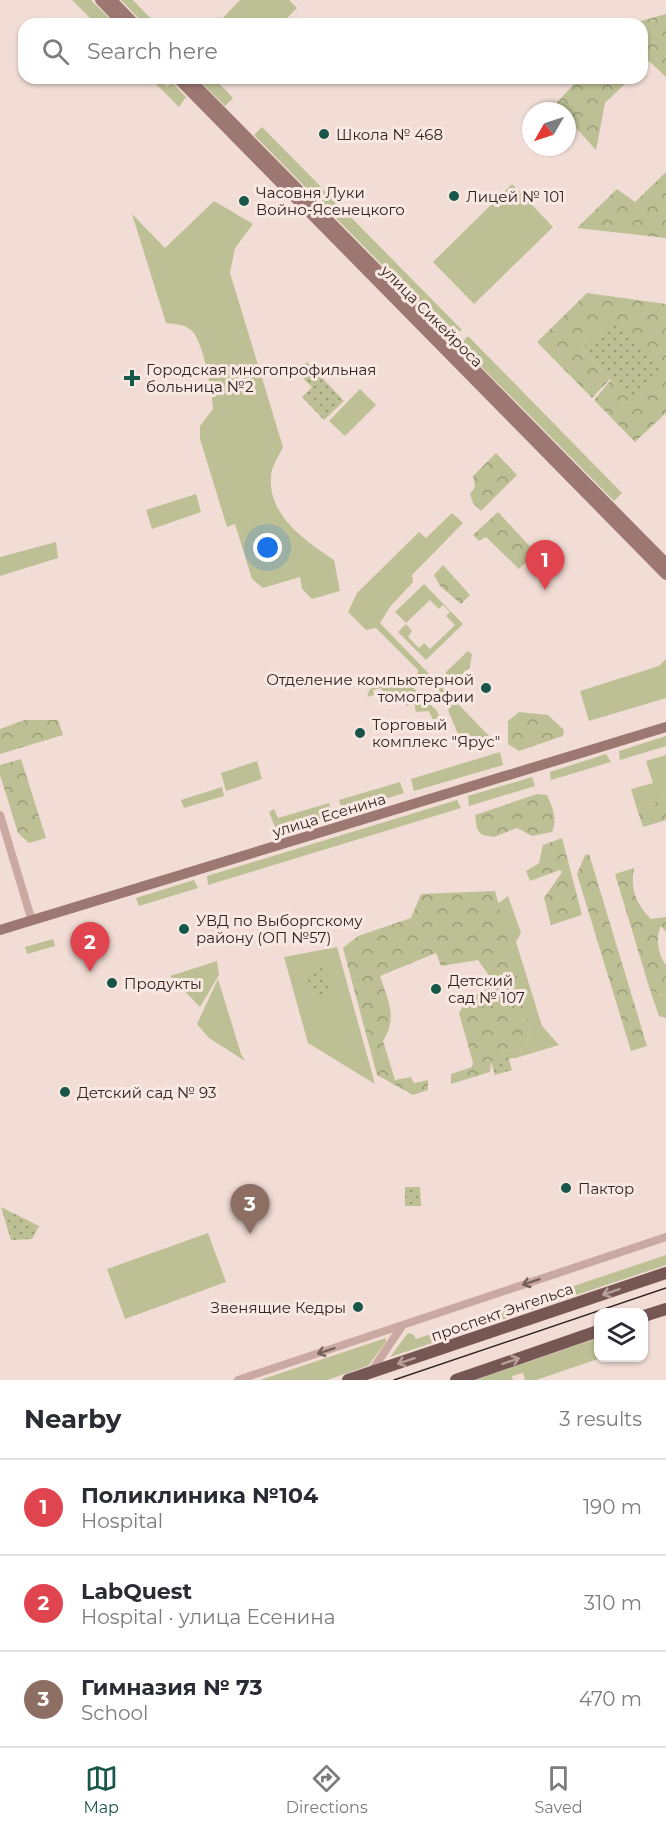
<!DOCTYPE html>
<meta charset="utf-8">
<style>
:root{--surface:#fff;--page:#f7f7f7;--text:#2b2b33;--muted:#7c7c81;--line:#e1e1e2;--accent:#18564a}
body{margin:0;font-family:Montserrat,sans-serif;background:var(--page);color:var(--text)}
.controls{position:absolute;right:18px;bottom:18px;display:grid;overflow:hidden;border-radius:12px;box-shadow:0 2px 4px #0004}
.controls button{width:54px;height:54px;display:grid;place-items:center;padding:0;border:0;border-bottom:2px solid var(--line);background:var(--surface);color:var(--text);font:30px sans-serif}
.compass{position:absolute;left:522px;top:102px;width:54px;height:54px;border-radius:50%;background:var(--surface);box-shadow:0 2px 4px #0004;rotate:231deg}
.you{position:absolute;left:268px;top:548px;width:21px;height:21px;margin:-15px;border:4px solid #fff;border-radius:50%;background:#1a73e8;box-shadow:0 0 0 9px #1a73e833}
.badge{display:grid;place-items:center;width:39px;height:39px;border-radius:50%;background:var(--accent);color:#fff;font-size:20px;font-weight:700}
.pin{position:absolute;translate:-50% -50px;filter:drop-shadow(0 2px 3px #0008)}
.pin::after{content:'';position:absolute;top:32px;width:21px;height:18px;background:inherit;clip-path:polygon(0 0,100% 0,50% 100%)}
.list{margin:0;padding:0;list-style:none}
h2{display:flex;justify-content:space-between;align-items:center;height:78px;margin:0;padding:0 24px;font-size:26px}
h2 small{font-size:20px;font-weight:400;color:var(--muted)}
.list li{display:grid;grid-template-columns:39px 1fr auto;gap:18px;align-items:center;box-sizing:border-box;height:96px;padding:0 24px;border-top:2px solid var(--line)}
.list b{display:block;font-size:22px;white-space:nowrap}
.list p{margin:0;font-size:20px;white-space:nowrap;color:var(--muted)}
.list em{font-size:20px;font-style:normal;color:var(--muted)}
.icon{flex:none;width:33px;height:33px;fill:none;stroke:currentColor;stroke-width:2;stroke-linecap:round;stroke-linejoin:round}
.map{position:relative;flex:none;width:666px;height:1380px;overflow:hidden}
.search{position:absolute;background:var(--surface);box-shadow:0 2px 4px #0004;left:18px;right:18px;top:18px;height:66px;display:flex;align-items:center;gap:15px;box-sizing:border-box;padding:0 21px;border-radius:18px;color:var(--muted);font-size:22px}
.sheet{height:366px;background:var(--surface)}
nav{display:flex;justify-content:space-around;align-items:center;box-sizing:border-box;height:84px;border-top:2px solid var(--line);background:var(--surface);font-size:16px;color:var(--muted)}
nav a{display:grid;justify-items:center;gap:3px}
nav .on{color:var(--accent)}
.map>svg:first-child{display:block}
.grass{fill:#bdc095}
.forest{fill:url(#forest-crowns)}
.park{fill:url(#park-dots)}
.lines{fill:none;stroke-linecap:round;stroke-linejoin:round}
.street{stroke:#c9a9a1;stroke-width:8}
.secondary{stroke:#9d7772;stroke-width:10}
.primary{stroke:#765754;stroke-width:12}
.tram{stroke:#332524;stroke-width:1.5}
.oneway{stroke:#76605c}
.oneway2{stroke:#b8a09a}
.poi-dot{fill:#18564a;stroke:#f9e8e1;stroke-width:2}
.labels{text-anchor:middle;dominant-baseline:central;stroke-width:6;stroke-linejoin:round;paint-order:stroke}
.poi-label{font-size:15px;fill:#332524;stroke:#f9e8e1;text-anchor:start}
.street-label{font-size:15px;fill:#332524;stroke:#f9e8e1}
</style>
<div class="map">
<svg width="666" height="1380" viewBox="0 0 666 1380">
<defs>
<pattern id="forest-crowns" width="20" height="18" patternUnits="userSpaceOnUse" patternTransform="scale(1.5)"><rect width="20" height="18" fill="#bdc095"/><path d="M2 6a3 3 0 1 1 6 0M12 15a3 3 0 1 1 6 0" fill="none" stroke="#9a9c79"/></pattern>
<pattern id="park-dots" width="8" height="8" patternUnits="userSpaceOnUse" patternTransform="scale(1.5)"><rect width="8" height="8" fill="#bdc095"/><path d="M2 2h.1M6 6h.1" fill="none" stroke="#9a9c79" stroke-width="1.8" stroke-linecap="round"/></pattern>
</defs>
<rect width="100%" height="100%" fill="#f1ddd5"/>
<path class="grass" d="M72,0H91L115,24H96Z
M121,0H133L156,24H144Z
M240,0H289L297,8L281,24H217Z
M150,78H159L167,86L172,82L186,97L179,107Z
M197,78H214L233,98L225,106Z
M262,127L462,330L452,336L254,135Z
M512,184L553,227L474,304L433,262Z
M214,201L253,224L235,248L230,273L283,447C279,456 271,467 271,477C268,516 306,541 334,560L340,591L312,599L302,589L300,577L263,588L252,579L235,524L227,527L200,439V426L213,409C212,392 204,345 193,332C186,324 175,324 166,323L132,214L165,248Z
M468,336L622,493L614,501L460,345Z
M360,389L376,405L345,436L329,421Z
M196,494L201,512L152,529L146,510Z
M452,513L463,523L412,575L413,582L390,607L380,623L489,736L462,744L448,710L453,704L429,681H423L417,675L418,670L376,628L366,630L348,612L357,593L419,532L426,538Z
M56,542L58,558L0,576V557Z
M424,584L463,624L426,660L398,632L406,624L412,631L408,637L419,648L424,643L430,649L455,625L446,616L450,612L443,605L439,609L430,600L406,623L395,612Z
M666,659V698L589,721L580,691L659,666Z
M404,679L437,711L444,727L437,729L429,711L416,712L414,703L406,706L403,698L394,701L391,692L384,694L381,688L373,690L374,695L367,697L370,689Z
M666,736V746L620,760L619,751Z
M500,752L503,765L414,791L411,779Z
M606,754L611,762L551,780L550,772Z
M666,755V798L637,809L631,789L653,783L646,761Z
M257,761L262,779L226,791L221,773Z
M532,777L535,786L469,806L468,796Z
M400,782L404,793L343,812L339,800Z
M222,787L224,796L184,808L181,800Z
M457,800L461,808L208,885L207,876Z
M329,803L333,815L277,832L269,812L274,809L278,818Z
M194,880L198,888L139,906L136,898Z
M508,896L521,933L516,942L542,1026L559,1045L519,1057L531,1030L492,908Z
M53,939L55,946L27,954L25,947Z
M337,947L375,1084L308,1043L284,957Z
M217,961L219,975L200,1007L170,976Z
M218,979L241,1054L245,1061L209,1038L197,1024Z
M650,990L663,996L666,990V1018L659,1016Z
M208,1233L226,1282L125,1319L107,1269Z
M666,1255V1265L390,1357L408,1333L413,1334L416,1339Z
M386,1338V1342L368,1366L327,1380H260Z
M598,1338V1358H601L536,1380H525L523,1373L512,1376L513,1380H475Z"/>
<path class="forest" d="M666,14V77L649,61L642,67V24H630Z
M579,78H631L605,103L596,150L567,118V111H561L555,105Z
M666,172V238L577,228L617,189L635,202Z
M587,293L666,304V413L635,442L594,400L611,380L630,400L614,320L582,348L610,379L592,398L537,342Z
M496,453L517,475L481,511L473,503L470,494L475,487L473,476Z
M498,512L536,553L519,569L486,537L479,541L473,535Z
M443,565L470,595L461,604L440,586L434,575Z
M468,651L472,654L470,667L450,686L444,680L446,672Z
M519,712L548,715L564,730L563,736L519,751L508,744V721Z
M25,720H58L63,735L0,754V729Z
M21,759L46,838L29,843L18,833L0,775V765Z
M537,794L547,795C552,806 558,820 552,832L532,836L517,828L494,837L482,835L477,829L475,815Z
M666,798V820L643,827L637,809Z
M562,838L582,915L551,925L544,898L562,872L560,870L530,881L526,871L539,863L543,845Z
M589,854L647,1046L631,1051L577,874L585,855Z
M634,868C630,889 636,904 651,919L666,917V932L661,926C655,937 658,955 666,965V990L663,996L650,990L615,874Z
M495,891L531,1030L519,1057L491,1062L490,1072L451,1084V1074L472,1067L473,1063L459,1013L467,1000L495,984L478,960L441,966L436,953L380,976C388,1001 398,1017 383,1041L395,1080L411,1077L414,1083L428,1080V1090L413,1095L377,1075L343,948L358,936L411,918L421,894Z"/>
<path class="park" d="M614,319L661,371L630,401L582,348Z
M307,362L344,401L324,420L302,397L312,387L297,372Z
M324,967L331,992L312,996L306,973Z
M508,1057L512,1070L495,1075L491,1062Z
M405,1187H420L421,1206H405Z
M1,1207L39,1226L32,1239L11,1240Z"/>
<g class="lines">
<path class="street" d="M0,815L32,921
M371,1372L402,1326
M238,1380L666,1237"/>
<path class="secondary" d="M100,0L123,24
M112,0L135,24
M177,78L666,575
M189,78L666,563
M0,930L666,727"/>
<path class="primary" d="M644,1316L666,1309
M348,1380L666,1273
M456,1380L598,1331"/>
<path class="tram" d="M394,1380L666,1288"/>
</g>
<defs><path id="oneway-shaft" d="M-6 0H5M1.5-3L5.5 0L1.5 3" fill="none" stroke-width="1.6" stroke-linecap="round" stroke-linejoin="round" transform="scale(1.5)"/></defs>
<g class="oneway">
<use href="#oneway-shaft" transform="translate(531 1282) rotate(161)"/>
<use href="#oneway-shaft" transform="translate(326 1351) rotate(162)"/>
</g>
<g class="oneway2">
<use href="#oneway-shaft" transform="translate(611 1292) rotate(161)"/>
<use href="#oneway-shaft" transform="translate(406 1361) rotate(161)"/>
<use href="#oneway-shaft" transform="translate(511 1361) rotate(-19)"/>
</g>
<g class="poi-dot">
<circle cx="324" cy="134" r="6"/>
<circle cx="454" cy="196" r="6"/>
<circle cx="244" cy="201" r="6"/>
<path d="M129 369h6v6h6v6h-6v6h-6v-6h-6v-6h6z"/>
<circle cx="486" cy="688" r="6"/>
<circle cx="360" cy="733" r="6"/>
<circle cx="184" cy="929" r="6"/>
<circle cx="112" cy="983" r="6"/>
<circle cx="436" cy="989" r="6"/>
<circle cx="65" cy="1092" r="6"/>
<circle cx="566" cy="1188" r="6"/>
<circle cx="358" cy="1307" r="6"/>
</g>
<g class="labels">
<g class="poi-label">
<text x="336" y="134">Школа № 468</text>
<text x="256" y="192">Часовня Луки<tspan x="256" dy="17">Войно-Ясенецкого</tspan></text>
<text x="466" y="196">Лицей № 101</text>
<text x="146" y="369">Городская многопрофильная<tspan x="146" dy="17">больница №2</tspan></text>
<text x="474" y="679" text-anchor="end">Отделение компьютерной<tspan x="474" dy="17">томографии</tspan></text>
<text x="372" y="724">Торговый<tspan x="372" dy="17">комплекс "Ярус"</tspan></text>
<text x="196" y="920">УВД по Выборгскому<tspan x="196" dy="17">району (ОП №57)</tspan></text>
<text x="448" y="980">Детский<tspan x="448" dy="17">сад № 107</tspan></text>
<text x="124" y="983">Продукты</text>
<text x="77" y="1092">Детский сад № 93</text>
<text x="578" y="1188">Пактор</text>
<text x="346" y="1307" text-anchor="end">Звенящие Кедры</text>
</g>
<g class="street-label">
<text transform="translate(432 316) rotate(45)">улица Сикейроса</text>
<text transform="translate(329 815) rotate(-17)">улица Есенина</text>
<text transform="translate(502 1312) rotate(-19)">проспект Энгельса</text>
</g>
</g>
</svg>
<div class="controls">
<button><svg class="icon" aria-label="layers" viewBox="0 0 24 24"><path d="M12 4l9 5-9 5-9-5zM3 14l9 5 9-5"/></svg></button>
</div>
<svg class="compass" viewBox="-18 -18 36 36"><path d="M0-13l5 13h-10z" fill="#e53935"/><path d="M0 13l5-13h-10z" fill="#7c7c81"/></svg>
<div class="you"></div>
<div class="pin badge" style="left:545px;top:590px;background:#e0444e">1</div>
<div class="pin badge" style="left:90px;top:972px;background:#e0444e">2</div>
<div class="pin badge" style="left:250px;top:1234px;background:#8d6e63">3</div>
<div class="search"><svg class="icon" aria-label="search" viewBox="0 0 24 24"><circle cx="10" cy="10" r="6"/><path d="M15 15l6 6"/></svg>Search here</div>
</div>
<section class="sheet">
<h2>Nearby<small>3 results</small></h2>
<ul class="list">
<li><span class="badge" style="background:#e0444e">1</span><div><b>Поликлиника №104</b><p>Hospital</p></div><em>190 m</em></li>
<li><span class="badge" style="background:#e0444e">2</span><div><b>LabQuest</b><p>Hospital · улица Есенина</p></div><em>310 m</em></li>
<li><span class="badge" style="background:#8d6e63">3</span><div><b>Гимназия № 73</b><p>School</p></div><em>470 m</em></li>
</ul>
</section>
<nav>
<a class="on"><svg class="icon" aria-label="map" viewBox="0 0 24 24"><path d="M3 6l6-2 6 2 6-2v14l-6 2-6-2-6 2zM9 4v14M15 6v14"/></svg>Map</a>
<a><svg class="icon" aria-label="directions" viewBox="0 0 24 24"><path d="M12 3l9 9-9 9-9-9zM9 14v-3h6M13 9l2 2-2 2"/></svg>Directions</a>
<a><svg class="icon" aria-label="saved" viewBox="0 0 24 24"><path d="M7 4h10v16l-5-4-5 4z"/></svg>Saved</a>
</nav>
